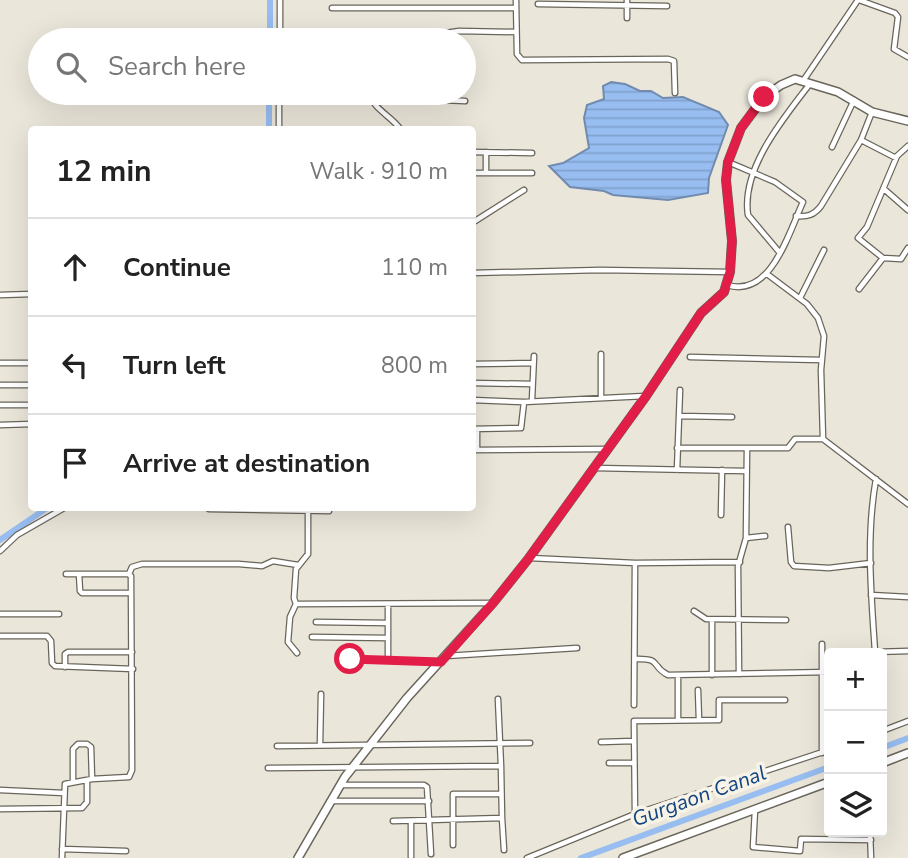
<!DOCTYPE html>
<meta charset="utf-8">
<style>
:root{--surface:#fff;--page:#f6f6f6;--text:#222;--muted:#767676;--line:#e0e0e0}
body{margin:0;font-family:"Nunito Sans",sans-serif;background:var(--page);color:var(--text)}
.controls{position:absolute;right:21px;bottom:21px;display:grid;overflow:hidden;border-radius:7px;box-shadow:0 7px 28px #0002}
.controls button{width:63px;height:63px;display:grid;place-items:center;padding:0;border:0;border-bottom:2px solid var(--line);background:var(--surface);color:var(--text);font:35px sans-serif}
.stop{position:absolute;width:21px;height:21px;margin:-16px;border:5px solid #e11d48;border-radius:50%;background:#fff}
.stop.end{background:#e11d48;border-color:#fff;box-shadow:0 2px 7px #0008}
.list{margin:0;padding:0;list-style:none}
h2{display:flex;justify-content:space-between;align-items:center;height:91px;margin:0;padding:0 28px;font-size:30px}
h2 small{font-size:23px;font-weight:400;color:var(--muted)}
.list li{display:grid;grid-template-columns:46px 1fr auto;gap:21px;align-items:center;box-sizing:border-box;height:98px;padding:0 28px;border-top:2px solid var(--line)}
.list b{display:block;font-size:26px;white-space:nowrap}
.list em{font-size:23px;font-style:normal;color:var(--muted)}
.icon{flex:none;width:38px;height:38px;fill:none;stroke:currentColor;stroke-width:2;stroke-linecap:round;stroke-linejoin:round}
.map{position:relative;flex:none;width:908px;height:858px;overflow:hidden}
.search{position:absolute;background:var(--surface);box-shadow:0 7px 28px #0002;left:28px;top:28px;width:448px;height:77px;display:flex;align-items:center;gap:18px;box-sizing:border-box;padding:0 24px;border-radius:38px;color:var(--muted);font-size:26px}
.panel{position:absolute;background:var(--surface);box-shadow:0 7px 28px #0002;left:28px;top:126px;width:448px;height:385px;border-radius:7px}
.map>svg:first-child{display:block}
.water{fill:url(#water-rules);stroke:#718bae;stroke-width:2}
.lines{fill:none;stroke-linecap:round;stroke-linejoin:round}
.canal{stroke:#97bdf1;stroke-width:6}
.street-casing{stroke:#69655a;stroke-width:7}
.secondary-casing{stroke:#69655a;stroke-width:10}
.street{stroke:#fff;stroke-width:4.5}
.secondary{stroke:#fff;stroke-width:7}
.route{stroke:#e11d48;stroke-width:9}
.labels{text-anchor:middle;dominant-baseline:central;stroke-width:7;stroke-linejoin:round;paint-order:stroke}
.water-label{font-size:21px;font-style:italic;fill:#144582;stroke:#f8f3e7}
</style>
<div class="map">
<svg width="908" height="858" viewBox="0 0 908 858">
<defs>
<pattern id="water-rules" width="6" height="5" patternUnits="userSpaceOnUse" patternTransform="scale(1.75)"><rect width="6" height="5" fill="#97bdf1"/><path d="M0 2.5h6" fill="none" stroke="#81a2ce"/></pattern>
</defs>
<rect width="100%" height="100%" fill="#ebe6da"/>
<path class="water" d="M611,82L625,84L640,91H651L663,98L683,97L719,112L728,125L709,178L708,193L668,200L613,195L604,191L570,187L549,166L563,163L589,148L584,118L587,105L604,99L603,86Z"/>
<g class="lines">
<path class="canal" d="M270,40V0
M269,130V93
M0,540L47,508
M882,748L908,738
M581,858L829,767"/>
<g class="street-casing">
<path id="street" d="M516,0L517,54L522,60L668,59L674,61L675,93
M859,0L895,13L898,17L894,49L908,57
M538,4L667,6
M332,8H516
M627,18V0
M280,40V0
M399,40L459,31L516,32
M803,81L858,0
M370,93C372,109 392,116 401,130
M370,97L465,101
M279,130V93
M861,140L896,158
M832,147L854,100
M472,152L532,153
M486,152V173
M472,173H532
M884,189L908,210
M796,216C808,217 814,215 821,206L861,140L872,112
M472,223L524,190
M780,253L748,215C741,169 783,119 809,85
M883,258L901,259L908,248
M472,273L600,270L730,272
M767,274L807,304L818,318L824,336L821,370L823,439L908,504
M727,285C771,299 789,232 803,202L775,182L728,162
M859,289L883,258L858,238L867,227L897,156L908,146
M0,295L32,294
M800,298L824,250
M601,354V398
M690,357L821,360
M0,363H32
M472,364L533,363
M472,383L532,384
M0,385H32
M472,400L524,402L645,396
M532,400L534,356
M0,405H32
M679,416L732,417
M0,425L32,424
M472,429L521,428L524,402
M677,448H788L795,439H823
M472,450L607,449
M477,450V429
M595,468L745,471
M677,470L680,390
M209,509L329,511
M308,510V554L296,569L294,598L296,604L493,603
M721,515L722,470
M788,527L791,562L794,566L829,568L871,563
M746,538L765,536
M0,551L17,535L64,508
M530,558L635,563L740,562
M79,574L80,591L82,593H131
M129,574L132,567L142,564H239L262,566L273,561L298,565
M871,595L908,597
M296,604L290,617L288,642L297,653
M694,611L706,619L786,620
M0,614H59
M316,622L388,623
M0,636H47L51,641L52,663L55,666L133,669
M312,637L388,638
M822,644V753
M875,651C871,594 866,535 876,479
M875,652L908,651
M843,653V652
M446,656L577,648
M350,659L440,662
M635,659C663,658 650,666 668,675L829,672
M388,660V604
M65,667V654L68,652H132
M739,674L738,566L746,538L747,448
M678,675V720
M712,675V620
M698,690L699,720
M634,705L635,563
M882,731L908,721
M601,742L633,741
M320,745L321,694
M277,746L530,743
M609,763H634
M501,766L502,818
M268,768L501,766L498,699
M73,782V749L78,744H87L91,747L92,779
M341,785H424L427,787L431,854
M0,790L64,793
M330,801H429
M0,809L82,808L87,802V780
M755,810L753,847L800,851L801,839L871,840
M635,814L634,721L719,720V700H785
M393,821L502,818L504,850
M411,821V857
M870,832L871,858
M453,845V794H501
M62,849L126,851
M62,858L65,784L92,779L129,777L132,770L131,576L128,574H66
M527,858L635,814L829,750"/>
</g>
<g class="secondary-casing">
<path id="secondary" d="M882,763L908,753
M298,858L345,777L407,698L493,603L529,558L646,396L701,313L724,292L730,272L732,241L726,180L728,162L741,128L764,97L781,85L795,79L838,92L872,112L908,121
M623,858L829,782"/>
</g>
<use href="#street" class="street"/>
<use href="#secondary" class="secondary"/>
</g>
<g class="lines">
<path class="route" d="M350,659L441,662L493,603L529,558L646,396L701,313L724,292L730,272L732,241L726,180L728,162L741,128L764,97"/>
</g>
<g class="labels">
<g class="water-label">
<text transform="translate(699 796) rotate(-20)">Gurgaon Canal</text>
</g>
</g>
</svg>
<div class="controls">
<button>+</button>
<button>−</button>
<button><svg class="icon" aria-label="layers" viewBox="0 0 24 24"><path d="M12 4l9 5-9 5-9-5zM3 14l9 5 9-5"/></svg></button>
</div>
<div class="stop" style="left:350px;top:659px"></div>
<div class="stop end" style="left:764px;top:97px"></div>
<div class="search"><svg class="icon" aria-label="search" viewBox="0 0 24 24"><circle cx="10" cy="10" r="6"/><path d="M15 15l6 6"/></svg>Search here</div>
<section class="panel">
<h2>12 min<small>Walk · 910 m</small></h2>
<ul class="list">
<li><svg class="icon" aria-label="ahead" viewBox="0 0 24 24"><path d="M12 20V5M6 11l6-6 6 6"/></svg><div><b>Continue</b></div><em>110 m</em></li>
<li><svg class="icon" aria-label="left" viewBox="0 0 24 24"><path d="M17 20v-9H6M10 6l-5 5 5 5"/></svg><div><b>Turn left</b></div><em>800 m</em></li>
<li><svg class="icon" aria-label="arrive" viewBox="0 0 24 24"><path d="M6 21V4h12l-3 4 3 4H6"/></svg><div><b>Arrive at destination</b></div></li>
</ul>
</section>
</div>
